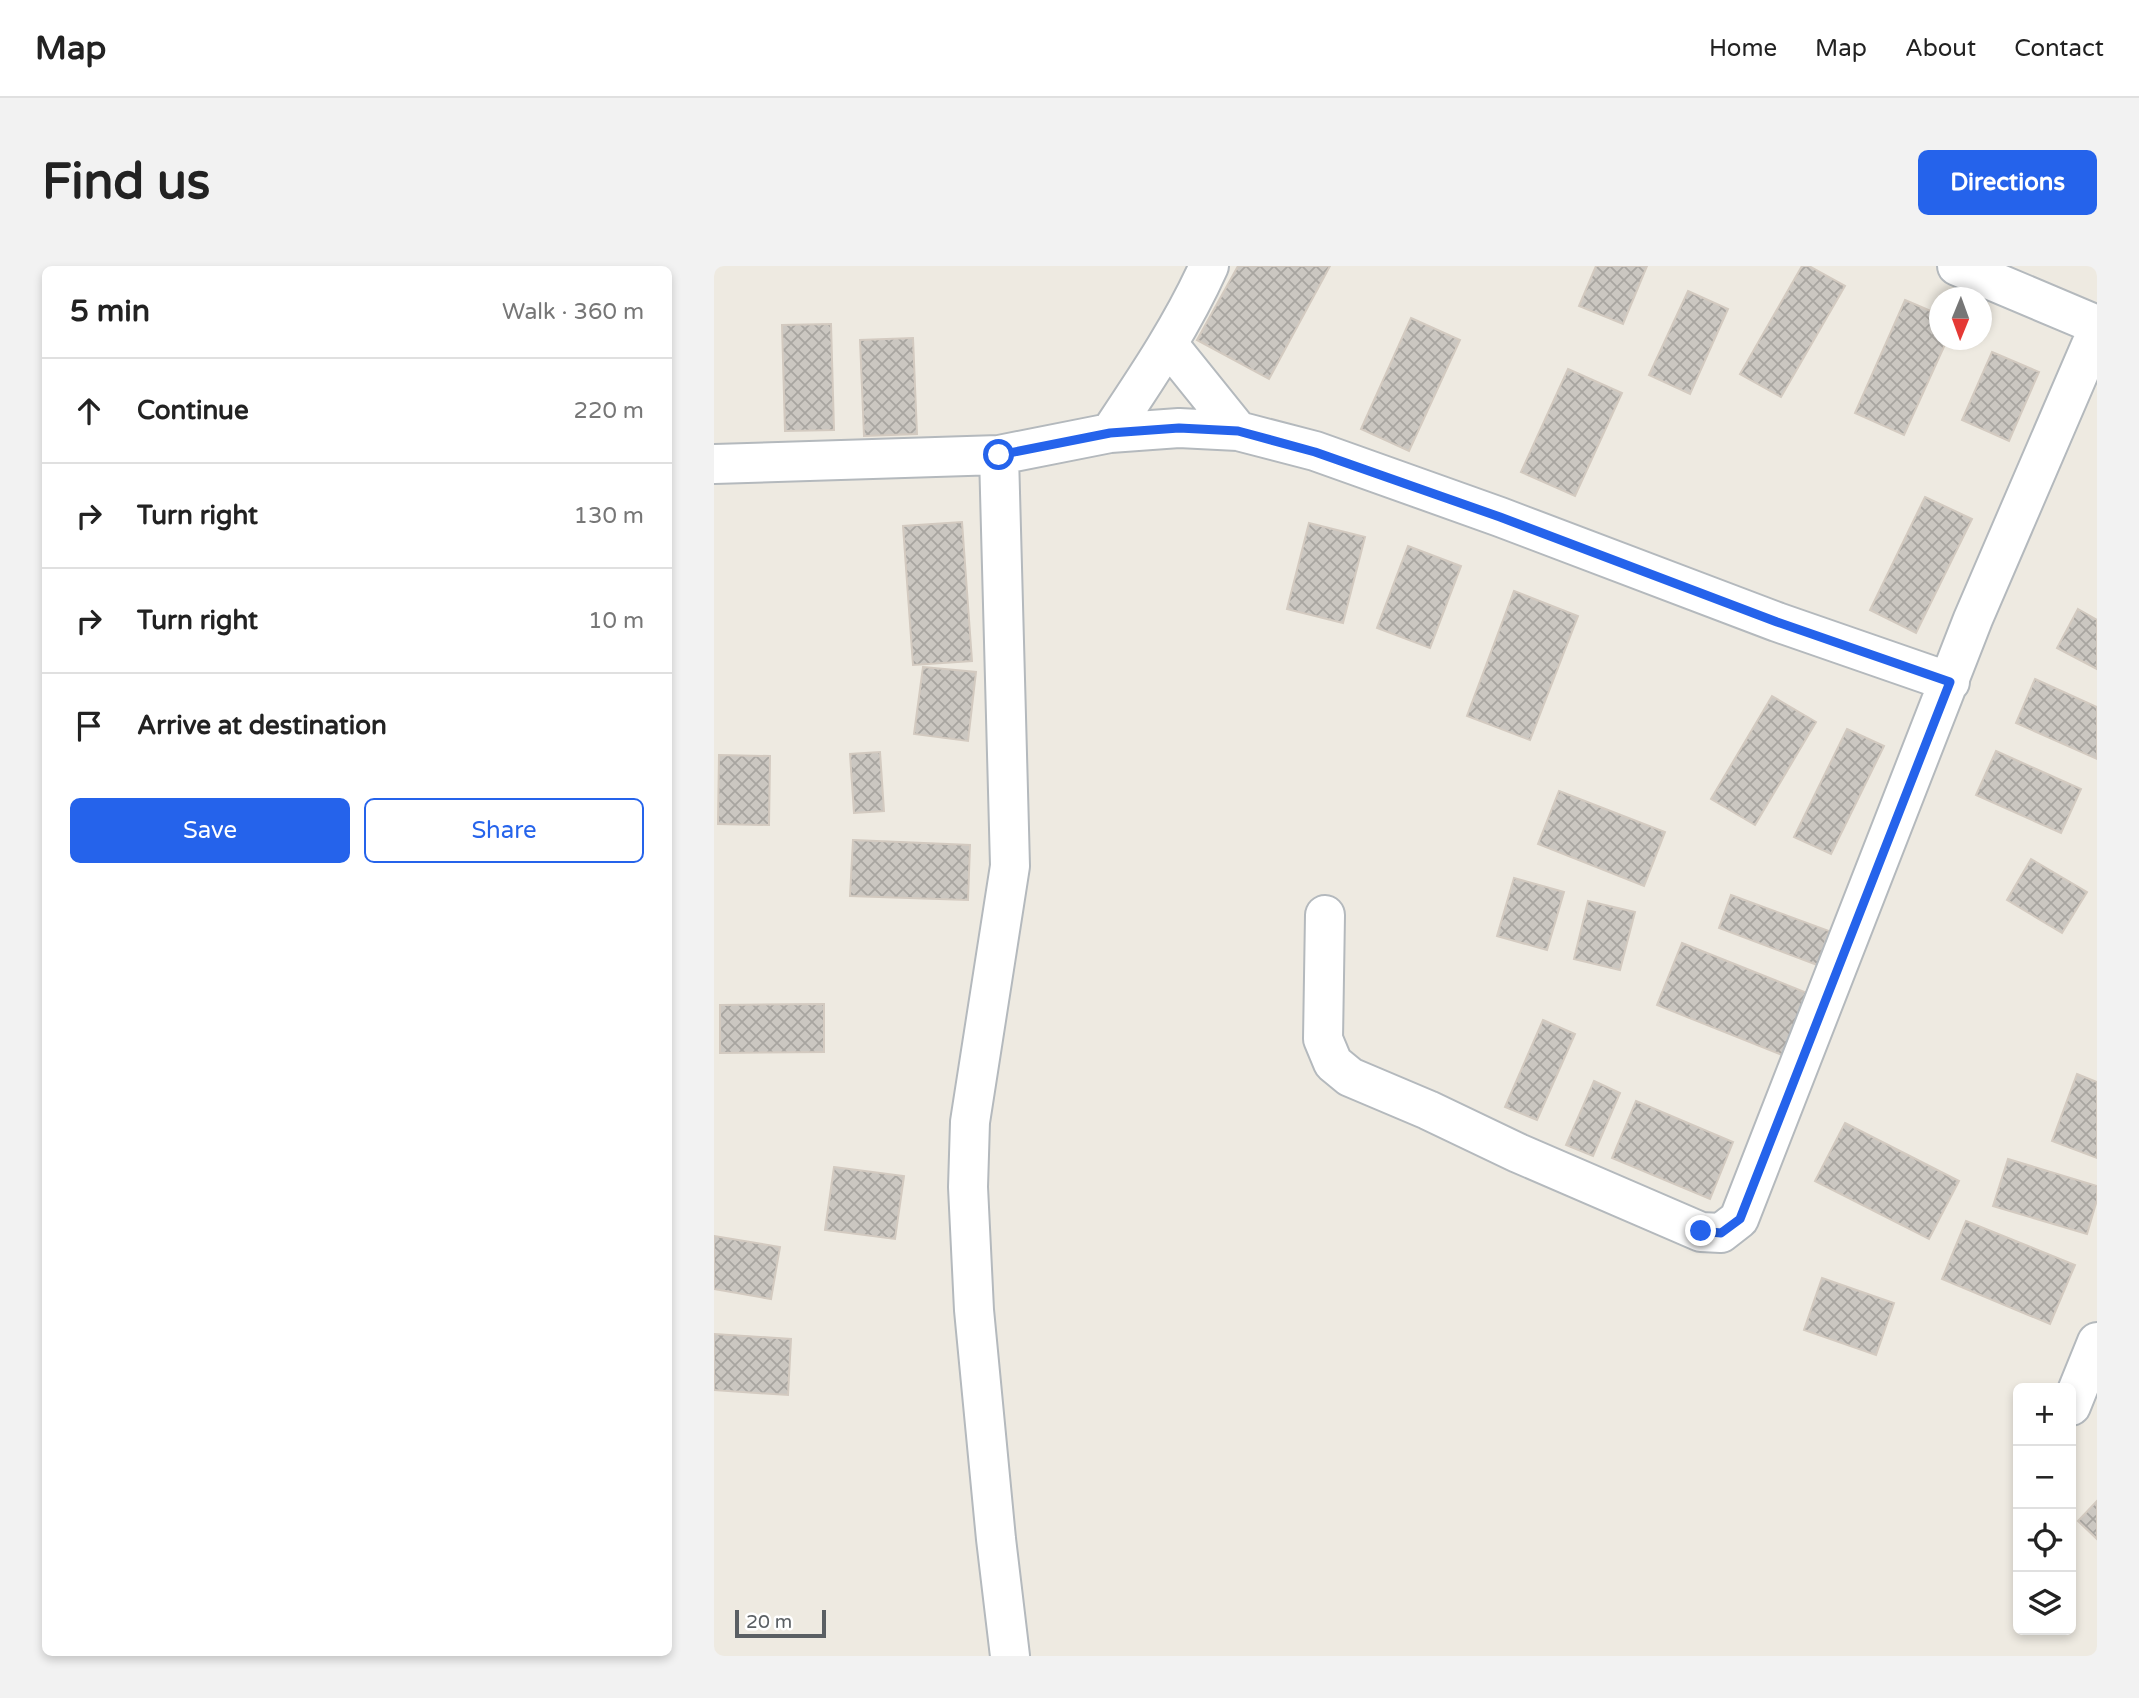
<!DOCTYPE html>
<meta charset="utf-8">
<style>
:root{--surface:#fff;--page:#f2f2f2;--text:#222;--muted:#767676;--line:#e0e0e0;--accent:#2563eb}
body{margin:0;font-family:"Varela Round",sans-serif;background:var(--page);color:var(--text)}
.controls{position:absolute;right:21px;bottom:21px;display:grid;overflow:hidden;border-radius:10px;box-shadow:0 4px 10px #0003}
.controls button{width:63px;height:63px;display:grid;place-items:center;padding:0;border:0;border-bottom:2px solid var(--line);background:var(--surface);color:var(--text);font:35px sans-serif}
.compass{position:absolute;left:1215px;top:21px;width:63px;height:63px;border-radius:50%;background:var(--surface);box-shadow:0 4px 10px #0003;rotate:181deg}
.scale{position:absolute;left:21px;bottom:18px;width:91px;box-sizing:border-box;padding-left:7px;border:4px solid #5a5f63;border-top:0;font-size:19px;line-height:24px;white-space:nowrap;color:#5a5f63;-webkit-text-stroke:5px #fff;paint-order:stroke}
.stop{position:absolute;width:21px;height:21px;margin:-16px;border:5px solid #2563eb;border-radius:50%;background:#fff}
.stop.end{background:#2563eb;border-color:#fff;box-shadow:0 2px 7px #0008}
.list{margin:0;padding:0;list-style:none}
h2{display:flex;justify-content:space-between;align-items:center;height:91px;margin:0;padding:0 28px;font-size:30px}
h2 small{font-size:23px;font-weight:400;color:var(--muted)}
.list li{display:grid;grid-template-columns:46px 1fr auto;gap:21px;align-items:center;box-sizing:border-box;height:105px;padding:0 28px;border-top:2px solid var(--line)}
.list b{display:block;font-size:26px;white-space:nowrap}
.list em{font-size:23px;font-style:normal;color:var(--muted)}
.actions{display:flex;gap:14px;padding:21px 28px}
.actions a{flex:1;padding:16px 0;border:2px solid var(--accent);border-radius:10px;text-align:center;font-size:24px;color:var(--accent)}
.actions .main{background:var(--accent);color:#fff}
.icon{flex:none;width:38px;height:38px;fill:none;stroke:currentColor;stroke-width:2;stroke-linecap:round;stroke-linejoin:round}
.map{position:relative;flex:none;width:1383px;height:1390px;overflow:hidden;border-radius:10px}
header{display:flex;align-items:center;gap:42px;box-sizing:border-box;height:98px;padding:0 35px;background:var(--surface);border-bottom:2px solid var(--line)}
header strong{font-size:33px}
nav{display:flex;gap:38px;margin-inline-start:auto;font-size:24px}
.intro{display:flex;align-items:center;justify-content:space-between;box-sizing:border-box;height:168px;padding:0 42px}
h1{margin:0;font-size:49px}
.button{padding:18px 32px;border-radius:10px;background:var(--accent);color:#fff;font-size:24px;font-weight:700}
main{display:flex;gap:42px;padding:0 42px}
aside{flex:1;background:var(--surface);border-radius:10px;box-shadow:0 4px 10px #0003}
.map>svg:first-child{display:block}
.building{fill:url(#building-cross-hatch);stroke:#d3cac0;stroke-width:2}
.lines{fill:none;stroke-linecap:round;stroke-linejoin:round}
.minor-casing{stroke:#b4b9bd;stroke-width:42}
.minor{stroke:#fff;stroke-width:38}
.route{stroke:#2563eb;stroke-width:9}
</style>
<header>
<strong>Map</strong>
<nav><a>Home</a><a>Map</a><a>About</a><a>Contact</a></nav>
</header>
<div class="intro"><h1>Find us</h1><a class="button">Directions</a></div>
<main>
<aside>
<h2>5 min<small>Walk · 360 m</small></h2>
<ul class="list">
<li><svg class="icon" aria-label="ahead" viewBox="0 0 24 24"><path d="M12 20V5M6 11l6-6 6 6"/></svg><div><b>Continue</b></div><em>220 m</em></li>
<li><svg class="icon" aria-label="right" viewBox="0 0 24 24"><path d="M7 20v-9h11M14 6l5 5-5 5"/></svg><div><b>Turn right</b></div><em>130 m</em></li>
<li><svg class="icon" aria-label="right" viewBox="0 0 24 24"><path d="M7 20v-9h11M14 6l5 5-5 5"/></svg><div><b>Turn right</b></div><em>10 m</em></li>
<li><svg class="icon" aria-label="arrive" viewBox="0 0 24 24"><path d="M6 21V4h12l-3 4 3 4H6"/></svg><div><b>Arrive at destination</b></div></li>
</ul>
<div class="actions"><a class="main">Save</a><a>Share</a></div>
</aside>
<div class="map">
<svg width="1383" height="1390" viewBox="0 0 1383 1390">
<defs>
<pattern id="building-cross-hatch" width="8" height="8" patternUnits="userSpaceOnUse" patternTransform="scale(1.75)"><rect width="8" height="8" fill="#cbc7c1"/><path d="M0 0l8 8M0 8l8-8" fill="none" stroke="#a8a5a0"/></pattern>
</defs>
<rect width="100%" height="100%" fill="#eeeae1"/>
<path class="building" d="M524,0H616L555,113L483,74Z
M882,0H933L909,58L865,40Z
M1088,0H1095L1131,20L1067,131L1026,108Z
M974,25L1014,43L976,128L935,109Z
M1191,34L1226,49V74H1233L1190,169L1141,147Z
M697,52L746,74L695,185L647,163Z
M117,58L120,164L71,165L68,59Z
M199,72L203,168L150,170L146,74Z
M1278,86L1325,106L1295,175L1248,154Z
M854,103L908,127L861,230L807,206Z
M1211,231L1258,253L1202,367L1156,344Z
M248,256L258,395L199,399L189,260Z
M595,257L651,271L629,357L573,343Z
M694,280L747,300L716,382L663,362Z
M800,325L864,350L816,474L753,450Z
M1364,343L1383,354V403L1343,382Z
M209,401L262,406L254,475L200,468Z
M1321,413L1383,441V493L1302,457Z
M1058,430L1102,456L1041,559L997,533Z
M1133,463L1170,480L1117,588L1080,571Z
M1282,485L1367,523L1347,567L1262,529Z
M166,486L170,545L140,547L136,488Z
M5,489L56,490L55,559L4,558Z
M845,525L951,566L930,620L824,578Z
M139,574L256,579L254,634L136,630Z
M1317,593L1373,626L1348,667L1293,634Z
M800,612L850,626L833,684L783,670Z
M1017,629L1115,665L1103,699L1005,662Z
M874,635L921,646L906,704L860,693Z
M968,677L1093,727L1068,789L943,739Z
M110,738V786L6,787V739Z
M829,754L861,768L823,854L791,841Z
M1363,808L1383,816V892L1338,875Z
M880,815L906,827L879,890L852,879Z
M922,835L1019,876L996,933L898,892Z
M1131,857L1245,915L1215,973L1101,915Z
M1294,893L1383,920V934L1373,968L1279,940Z
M120,901L190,910L181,973L111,964Z
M1252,955L1361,999L1336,1058L1228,1013Z
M0,970L66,981L57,1033L0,1023Z
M1108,1012L1180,1037L1162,1089L1090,1064Z
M0,1068L77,1073L74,1129L0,1124Z
M1383,1235V1273L1364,1255Z"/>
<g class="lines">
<g class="minor-casing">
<path id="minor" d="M1243,0L1383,59
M454,78L524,165
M396,167C432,113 468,60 495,0
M285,189L296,600L256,856L254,921L260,1044L282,1273L296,1390
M0,198L285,189L396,167L465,162L524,165L601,185L786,251L1063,356L1236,416
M611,649L609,773L619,797L636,811L714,844L804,887L987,966L1007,967L1025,953L1259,353L1383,65
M1357,1140L1383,1076"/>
</g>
<use href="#minor" class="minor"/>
</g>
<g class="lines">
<path class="route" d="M285,189L396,167L465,162L524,165L601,186L786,251L1063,356L1236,416L1026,953L1007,967L987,965"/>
</g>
</svg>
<div class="controls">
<button>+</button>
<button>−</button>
<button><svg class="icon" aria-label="locate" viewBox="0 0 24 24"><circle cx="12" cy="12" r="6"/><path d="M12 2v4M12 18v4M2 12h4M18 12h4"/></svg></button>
<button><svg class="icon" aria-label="layers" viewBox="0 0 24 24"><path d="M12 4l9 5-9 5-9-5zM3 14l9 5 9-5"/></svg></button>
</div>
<svg class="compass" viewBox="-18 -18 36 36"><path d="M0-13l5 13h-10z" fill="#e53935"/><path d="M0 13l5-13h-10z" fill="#767676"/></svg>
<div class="scale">20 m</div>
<div class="stop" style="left:285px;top:189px"></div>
<div class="stop end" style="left:987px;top:965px"></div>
</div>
</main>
